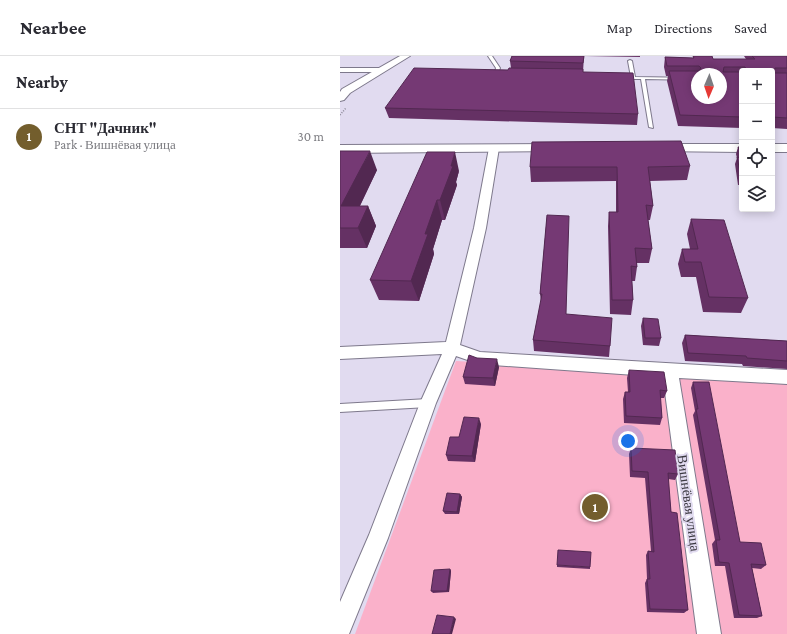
<!DOCTYPE html>
<meta charset="utf-8">
<style>
:root{--surface:#fff;--page:#f2f2f3;--text:#2b2b33;--muted:#7c7c81;--line:#e1e1e2;--accent:#735e2d}
body{margin:0;font-family:"Crimson Pro",serif;background:var(--page);color:var(--text)}
.controls{position:absolute;right:12px;top:12px;display:grid;overflow:hidden;border-radius:4px;box-shadow:0 2px 10px #0003}
.controls button{width:36px;height:36px;display:grid;place-items:center;padding:0;border:0;border-bottom:1px solid var(--line);background:var(--surface);color:var(--text);font:20px sans-serif}
.compass{position:absolute;left:351px;top:12px;width:36px;height:36px;border-radius:50%;background:var(--surface);box-shadow:0 2px 10px #0003;rotate:182deg}
.you{position:absolute;left:288px;top:385px;width:14px;height:14px;margin:-10px;border:3px solid #fff;border-radius:50%;background:#1a73e8;box-shadow:0 0 0 6px #1a73e833}
.badge{display:grid;place-items:center;width:26px;height:26px;border-radius:50%;background:var(--accent);color:#fff;font-size:13px;font-weight:700}
.pin{position:absolute;translate:-50% -50%;border:2px solid #fff;box-shadow:0 1px 4px #0006}
.list{margin:0;padding:0;list-style:none}
h2{display:flex;justify-content:space-between;align-items:center;height:52px;margin:0;padding:0 16px;font-size:17px}
h2 small{font-size:13px;font-weight:400;color:var(--muted)}
.list li{display:grid;grid-template-columns:26px 1fr auto;gap:12px;align-items:center;box-sizing:border-box;height:56px;padding:0 16px;border-top:1px solid var(--line)}
.list b{display:block;font-size:15px;white-space:nowrap}
.list p{margin:0;font-size:13px;white-space:nowrap;color:var(--muted)}
.list em{font-size:13px;font-style:normal;color:var(--muted)}
.icon{flex:none;width:22px;height:22px;fill:none;stroke:currentColor;stroke-width:2;stroke-linecap:round;stroke-linejoin:round}
.map{position:relative;flex:none;width:447px;height:578px;overflow:hidden}
header{display:flex;align-items:center;gap:24px;box-sizing:border-box;height:56px;padding:0 20px;background:var(--surface);border-bottom:1px solid var(--line)}
header strong{font-size:19px}
nav{display:flex;gap:22px;margin-inline-start:auto;font-size:14px}
main{display:flex}
aside{flex:1;background:var(--surface)}
.map>svg:first-child{display:block}
.green{fill:#fab1ca}
.lines{fill:none;stroke-linecap:round;stroke-linejoin:round}
.service-casing{stroke:#7e798c;stroke-width:2}
.minor-casing{stroke:#7e798c;stroke-width:2}
.tertiary-casing{stroke:#7e798c;stroke-width:2}
.path{stroke:#898694;stroke-width:1.5;stroke-dasharray:1 1.5;stroke-linecap:butt}
.service{fill:#fff;fill-rule:evenodd}
.minor{fill:#fff;fill-rule:evenodd}
.tertiary{fill:#fff;fill-rule:evenodd}
.wall{fill:#653164}
.shaded-wall{fill:#522851}
.building{fill:#753974;stroke:#522851;fill-rule:evenodd}
.labels{text-anchor:middle;dominant-baseline:central;stroke-width:4;stroke-linejoin:round;paint-order:stroke}
.near-street-label{font-size:14px;fill:#3b3941;stroke:#e1dbf0}
</style>
<header>
<strong>Nearbee</strong>
<nav><a>Map</a><a>Directions</a><a>Saved</a></nav>
</header>
<main>
<aside>
<h2>Nearby<small></small></h2>
<ul class="list">
<li><span class="badge">1</span><div><b>СНТ &quot;Дачник&quot;</b><p>Park · Вишнёвая улица</p></div><em>30 m</em></li>
</ul>
</aside>
<div class="map">
<svg width="447" height="578" viewBox="0 0 447 578">
<rect width="100%" height="100%" fill="#e1dbf0"/>
<path class="green" d="M116,305L447,323V578H15Z"/>
<g class="lines">
<g class="service-casing">
<path id="service" d="M148,0H152L160,12L157,20L154,19L156,12Z
M290,4L292,5L295,21L357,22V24L305,23L313,72L309,71L301,23H284L282,22L291,21L288,5Z
M88,343L91,344L92,347L91,350L88,351L0,356V348Z"/>
</g>
<g class="minor-casing">
<path id="minor" d="M0,12H41L45,14L41,16H0Z
M154,89L159,92L146,172L120,289L140,296L447,314V328L339,322L381,578H357L323,321L139,308L116,300L96,347L48,482L9,578H0V546L29,479L80,347L102,298L0,303V291L106,286L134,172L149,92Z"/>
</g>
<g class="tertiary-casing">
<path id="tertiary" d="M60,0H70L10,37L4,44L0,45V36L2,33Z
M217,88L221,89L223,92L221,95L0,97V89Z
M317,88H402V96L313,95L311,92L313,89Z
M432,88H447V96H432Z"/>
</g>
<path class="path" d="M0,59L6,52"/>
<use href="#service" class="service"/>
<use href="#minor" class="minor"/>
<use href="#tertiary" class="tertiary"/>
</g>
<path class="wall" d="M172,0H300V1L244,0L243,16L298,58L297,69L49,62L45,52L168,14L171,12L170,5Z
M353,0L373,3H406L404,0H447V73L432,72V15H402V72L338,70L327,25L328,20H326L324,11L325,1L353,2Z
M398,91H402V129H398L395,108L397,102L396,98Z
M0,96L37,114L20,150H28L36,170L27,192H0Z
M350,110L347,124L310,125L313,150L310,164H308L312,193L309,207H297V211L295,225H292L293,244L291,259L270,258L268,170L269,156H276V125L191,126L190,111Z
M119,115L116,126L117,129L105,164H102L93,193L94,198L79,245L39,244L30,224Z
M207,159L226,258L270,290L269,301L194,295L193,284L201,245L200,238Z
M351,163L408,242L401,257L363,256L356,221H341L338,208L342,193H350L347,178Z
M303,262L321,282L319,290L303,289L301,270Z
M345,279L447,285V313L403,310L402,308L345,305L342,287Z
M159,311L155,330L125,328L123,321Z
M289,314L327,335L324,342H320L322,362L320,369L284,367L283,343L285,336H288L287,322Z
M353,326L400,486L426,509L421,513L412,512L422,560L417,562H394L385,510H375L372,488L375,484L353,359L355,355L351,332Z
M141,368L135,406L108,405L106,399L119,381Z
M291,392L338,418L335,424L328,423L331,456L348,554L344,557L307,556L305,527L307,523L306,499L308,495H311L305,422L290,421L289,398Z
M120,438L122,441L119,458H105L103,455Z
M217,509L250,511V513L217,511Z
M110,513L111,515L109,536L93,537L91,535Z"/>
<path class="shaded-wall" d="M30,95L37,114L10,170L1,150Z
M115,96L119,115L116,126L117,129L105,164L100,144Z
M97,144L102,164L93,193L94,198L79,245L71,225L85,178Z
M28,150L36,170L27,192L18,172Z
M157,303L159,311L155,330L153,322Z
M139,362L141,368L135,406L132,400Z
M120,438L122,441L119,458L117,456Z
M110,513L111,515L109,536L107,535Z
M114,561L116,563L112,578H110Z"/>
<path class="building" d="M172,0H244L243,7L170,5Z
M353,0H372L373,3H415L412,0H447V12H435L434,17H447V62L432,61V15H406V13L405,11H384L383,16H402V61L340,59L329,15H359L361,12L359,10H327L325,1L354,2ZM357,18H381V42H357Z
M74,12L168,14L169,12L243,13V16L293,17L298,58L45,52Z
M341,85L350,110L308,111L313,150L306,149L312,193L295,192L297,211L291,210L293,244H272L269,156H278L277,111H190L192,86Z
M398,91H402V100Z
M0,95H30L1,150H28L18,172H0Z
M87,96H115L111,110H113L100,144H97L85,178H88L71,225L30,224Z
M397,101L402,102V121H401Z
M207,159L229,160L226,258L272,262L270,290L193,284L202,238H200Z
M351,163L384,164L408,242L369,241L361,206H345L342,193H358Z
M303,262L318,263L321,282H305Z
M345,279L447,285V305L407,302L406,300L348,297Z
M129,299L137,302L157,303L153,322L123,321Z
M289,314L324,316L327,335L320,334L322,362L286,360L285,336H290Z
M353,326H369L400,486L421,487L426,509L411,508L422,560L399,559L389,507L379,506L376,484H380L356,353H358Z
M124,361L139,362L132,400L106,399L110,381H119Z
M291,392L335,394L338,418L328,417L331,456L337,457L348,554L310,553L307,523H310L308,495L314,496L308,416L292,415Z
M107,437L120,438L117,456L103,455Z
M218,494L251,496L250,511L217,509Z
M110,513L107,535H91L94,514Z
M97,559L114,561L110,578H92Z"/>
<g class="labels">
<g class="near-street-label">
<text transform="translate(349 447) rotate(82)">Вишнёвая улица</text>
</g>
</g>
</svg>
<div class="controls">
<button>+</button>
<button>−</button>
<button><svg class="icon" aria-label="locate" viewBox="0 0 24 24"><circle cx="12" cy="12" r="6"/><path d="M12 2v4M12 18v4M2 12h4M18 12h4"/></svg></button>
<button><svg class="icon" aria-label="layers" viewBox="0 0 24 24"><path d="M12 4l9 5-9 5-9-5zM3 14l9 5 9-5"/></svg></button>
</div>
<svg class="compass" viewBox="-18 -18 36 36"><path d="M0-13l5 13h-10z" fill="#e53935"/><path d="M0 13l5-13h-10z" fill="#7c7c81"/></svg>
<div class="you"></div>
<div class="pin badge" style="left:255px;top:451px">1</div>
</div>
</main>
